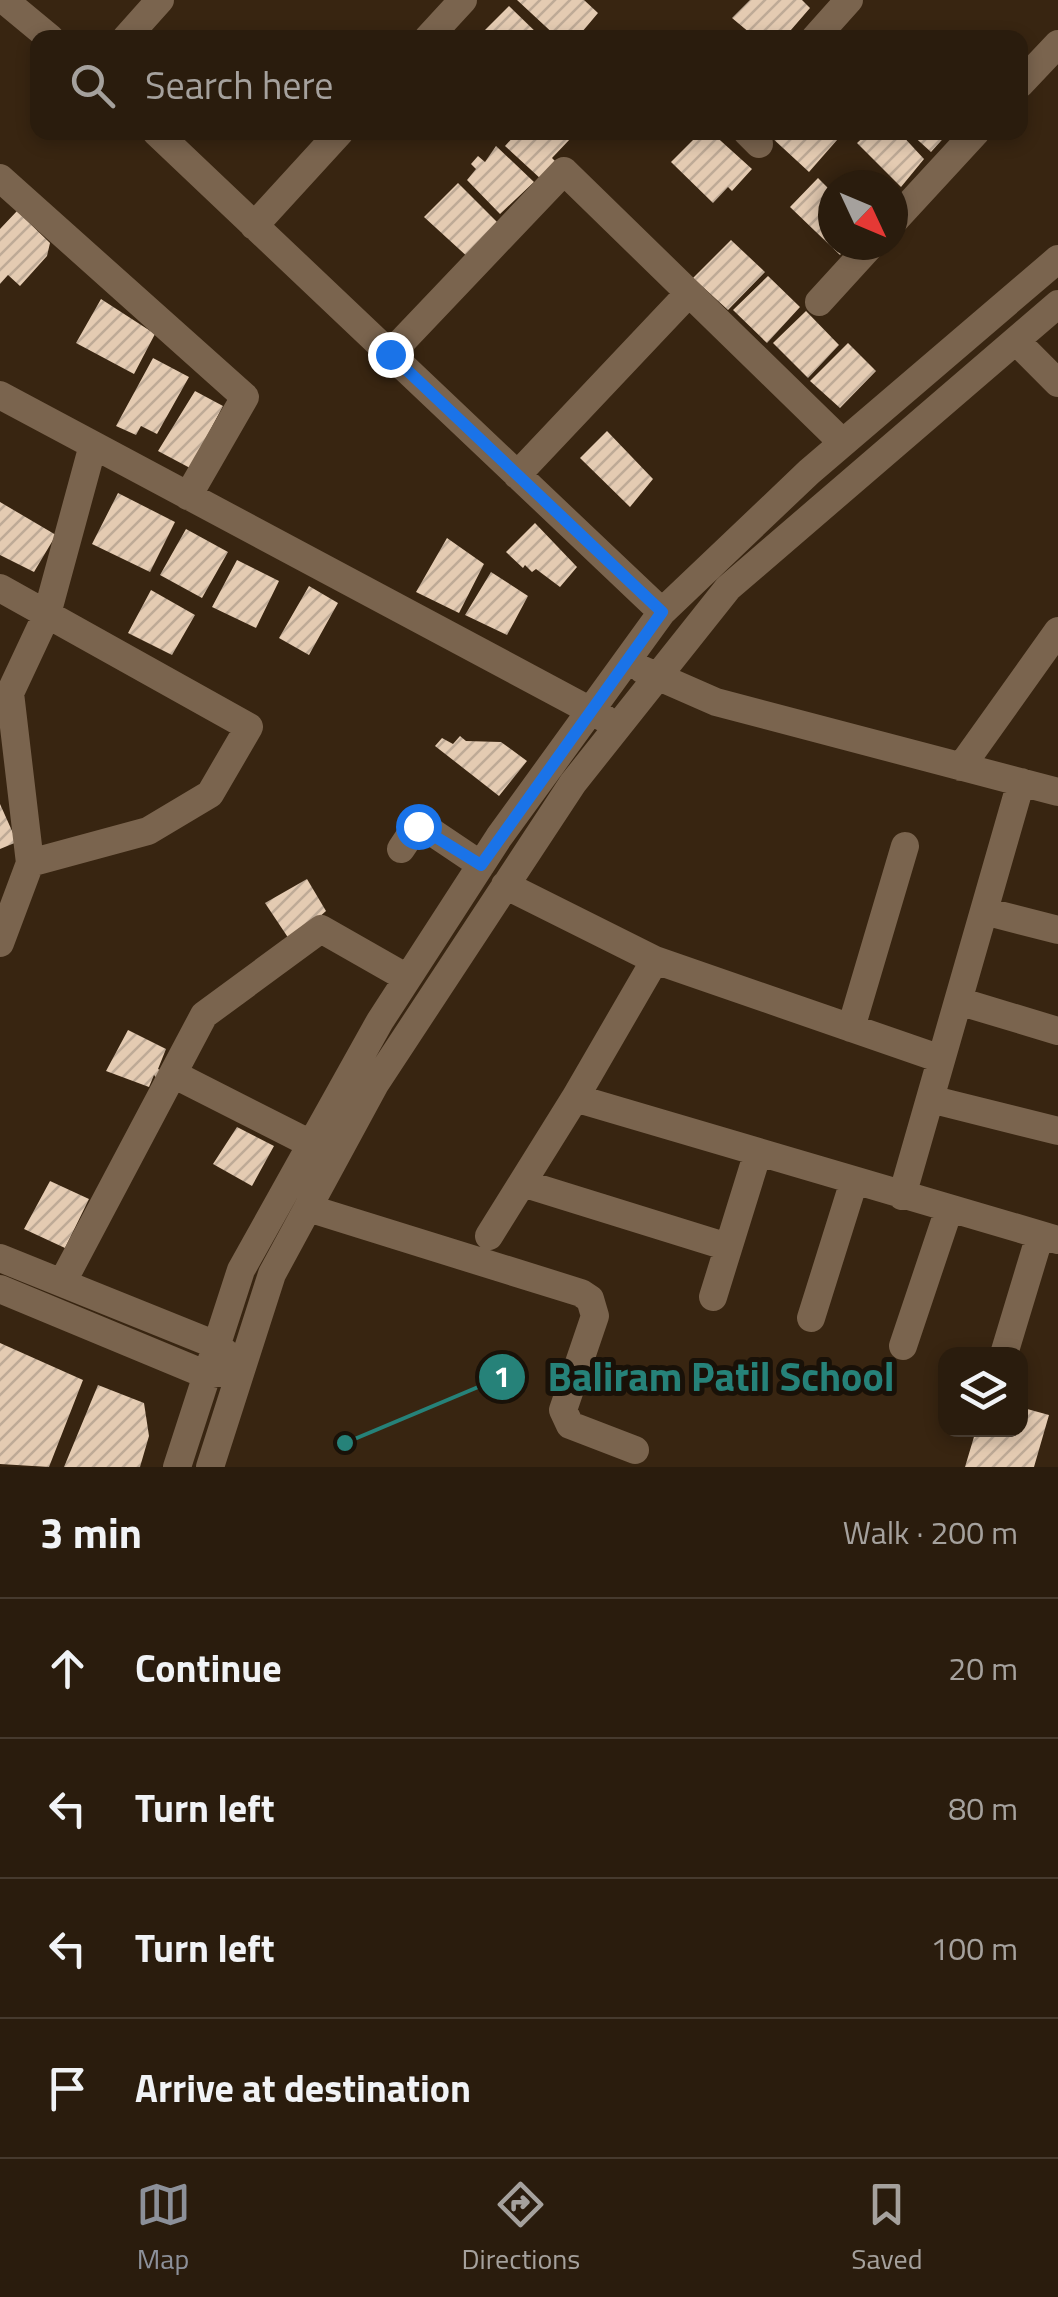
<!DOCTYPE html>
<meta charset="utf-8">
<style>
:root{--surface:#2a1c0d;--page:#322516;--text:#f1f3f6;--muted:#a5a19d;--line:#463a2e;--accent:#8c9099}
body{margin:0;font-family:"Titillium Web",sans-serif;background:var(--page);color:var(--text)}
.controls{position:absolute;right:30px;bottom:30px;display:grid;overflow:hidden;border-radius:20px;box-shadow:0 5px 15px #0003}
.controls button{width:90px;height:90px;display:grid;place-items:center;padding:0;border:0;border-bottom:2px solid var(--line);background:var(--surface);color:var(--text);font:50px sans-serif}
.compass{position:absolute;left:818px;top:170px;width:90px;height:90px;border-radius:50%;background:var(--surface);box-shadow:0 5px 15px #0003;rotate:134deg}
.stop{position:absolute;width:30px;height:30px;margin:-22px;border:8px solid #1a73e8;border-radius:50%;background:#fff}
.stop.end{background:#1a73e8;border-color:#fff;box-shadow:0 2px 10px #0008}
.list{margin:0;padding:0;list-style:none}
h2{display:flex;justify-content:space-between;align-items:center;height:130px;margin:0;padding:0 40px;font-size:42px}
h2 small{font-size:32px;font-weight:400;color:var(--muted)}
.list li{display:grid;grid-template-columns:65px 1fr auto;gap:30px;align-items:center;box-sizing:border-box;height:140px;padding:0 40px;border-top:2px solid var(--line)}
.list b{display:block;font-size:38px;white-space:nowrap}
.list em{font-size:32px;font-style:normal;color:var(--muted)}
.icon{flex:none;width:55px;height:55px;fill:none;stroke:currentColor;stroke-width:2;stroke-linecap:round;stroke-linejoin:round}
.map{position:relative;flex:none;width:1058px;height:1467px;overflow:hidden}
.search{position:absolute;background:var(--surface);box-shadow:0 5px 15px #0003;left:30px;right:30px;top:30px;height:110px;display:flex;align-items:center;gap:25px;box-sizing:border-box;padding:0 35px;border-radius:20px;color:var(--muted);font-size:38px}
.sheet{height:690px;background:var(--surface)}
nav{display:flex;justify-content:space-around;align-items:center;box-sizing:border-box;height:140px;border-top:2px solid var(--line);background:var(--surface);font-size:28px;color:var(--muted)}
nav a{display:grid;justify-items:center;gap:5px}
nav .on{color:var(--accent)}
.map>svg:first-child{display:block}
.building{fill:url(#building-hatch)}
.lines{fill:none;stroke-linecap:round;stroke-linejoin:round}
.minor{stroke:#7a644e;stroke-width:28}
.route{stroke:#1a73e8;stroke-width:12}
.leader{fill:none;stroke:#268279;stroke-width:4}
.callout-dot{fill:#268279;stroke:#191108;stroke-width:4}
.mark-label{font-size:30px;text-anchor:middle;font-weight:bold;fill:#fff}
.callout-label{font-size:40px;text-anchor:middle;font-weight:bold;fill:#268279;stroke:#191108;stroke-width:10;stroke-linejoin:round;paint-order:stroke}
</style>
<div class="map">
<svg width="1058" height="1467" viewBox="0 0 1058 1467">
<defs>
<pattern id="building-hatch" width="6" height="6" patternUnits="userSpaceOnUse" patternTransform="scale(2.5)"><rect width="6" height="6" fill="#e4cbb2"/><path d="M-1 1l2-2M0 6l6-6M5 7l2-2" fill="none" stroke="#beaa96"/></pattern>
</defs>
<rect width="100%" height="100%" fill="#382511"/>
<path class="building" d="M517,0H584L598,13L577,38H558Z
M750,0H802L810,8L784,38H756L732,18Z
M509,6L542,38H477Z
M518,132H565L571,138L552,158L557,163L542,180L505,146Z
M701,132H711L752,169L732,191L728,187L713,203L671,162Z
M773,132H844L809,172L770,136Z
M869,132H899L924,159L901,187L857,143Z
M909,132H949L931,152Z
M496,146L534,182L500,214L467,180L476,169L471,164L478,156L485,162Z
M818,178L833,193V245H849L840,255L790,207Z
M458,183L502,227L471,260L424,217Z
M17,211L50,243L47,256L20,286L8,275L0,284V229Z
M731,240L765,272L728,310L693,278Z
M768,276L800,307L767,343L733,310Z
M101,299L155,334L134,374L76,343Z
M806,311L839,345L808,378L773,343Z
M848,343L876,371L840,408L810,381Z
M153,358L189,377L157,434L141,426L136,435L116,426Z
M195,391L223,406L190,468L158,451Z
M607,431L653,479L630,507L580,458Z
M118,493L175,522L150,572L92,544Z
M0,502L56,535L34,572L0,555Z
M535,523L577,567L560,587L536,569L532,572L525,565L523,568L506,552Z
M186,529L228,552L202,598L160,575Z
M447,538L484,564L459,613L416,592Z
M237,560L279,581L256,628L212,607Z
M491,572L528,596L507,635L465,615Z
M309,586L338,603L309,655L279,638Z
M151,590L195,615L172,655L128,633Z
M460,736L466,741L501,742L527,761L499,796L435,746L442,738L453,744Z
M0,804L17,842L0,849Z
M307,879L326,911L291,942L265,903Z
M128,1030L166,1049L158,1069L166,1073L160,1082L154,1075L149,1087L106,1071Z
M237,1127L274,1146L252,1186L213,1164Z
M50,1181L89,1199L65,1248L24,1229Z
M0,1343L83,1380L49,1467L0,1464Z
M98,1385L144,1403L149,1436L140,1467H64Z
M1020,1407L1049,1415L1034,1467H965L976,1430H1020Z"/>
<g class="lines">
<path class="minor" d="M4,0L50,38
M126,38L160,0
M428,38L463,0
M815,38L849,0
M1020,84L1058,44
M156,132L662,612
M747,132L759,144
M0,178L245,397L188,496
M893,222L976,132
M254,226L340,132
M819,302L871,245
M1016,341L1058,383
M390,354L564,171L843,443
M0,395L604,718
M517,475L689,293
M0,588L249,727L210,794L148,831L30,863
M643,670L716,702L1058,792
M961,767L1058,631
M401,849L415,828L423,826L481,865
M505,885L655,960L941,1059
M984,911L1058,930
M0,943L30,863L10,693L47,614L93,445
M655,960L575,1098L1058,1240
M958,1001L1058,1031
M851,1028L905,846
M173,1074L311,1144
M930,1099L1058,1131
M522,1183L728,1247
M902,1196L1021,782
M308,1208L581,1293L590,1299L595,1316L563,1410L570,1425L635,1450
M489,1236L575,1098
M0,1258L216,1345L228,1355
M62,1283L204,1015L321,929L407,978
M0,1289L207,1375L221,1372
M713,1297L758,1152
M811,1318L854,1181
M903,1346L949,1209
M1004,1354L1040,1235
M177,1467L241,1270L380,1021L499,837L591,710L662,612L809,472L1058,259
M210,1467L272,1274L375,1084L573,783L728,588L1058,304"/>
</g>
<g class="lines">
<path class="route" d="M390,354L662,612L481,865L418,826"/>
</g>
<path class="leader" d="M345 1443L502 1377"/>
<g class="callout-dot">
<circle cx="345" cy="1443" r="10"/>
<circle cx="502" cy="1377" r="25"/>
</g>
<g class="mark-label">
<text x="502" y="1387">1</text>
</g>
<g class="callout-label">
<text x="721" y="1391">Baliram Patil School</text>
</g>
</svg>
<div class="controls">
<button><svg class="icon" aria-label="layers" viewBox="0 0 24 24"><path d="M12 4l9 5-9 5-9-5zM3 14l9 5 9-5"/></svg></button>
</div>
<svg class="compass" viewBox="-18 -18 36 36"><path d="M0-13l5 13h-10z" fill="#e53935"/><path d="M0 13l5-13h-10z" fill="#a5a19d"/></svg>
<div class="stop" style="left:418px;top:826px"></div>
<div class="stop end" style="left:390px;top:354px"></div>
<div class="search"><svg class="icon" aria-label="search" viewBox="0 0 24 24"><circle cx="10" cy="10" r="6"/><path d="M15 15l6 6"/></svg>Search here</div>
</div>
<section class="sheet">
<h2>3 min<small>Walk · 200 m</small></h2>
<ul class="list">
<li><svg class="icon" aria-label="ahead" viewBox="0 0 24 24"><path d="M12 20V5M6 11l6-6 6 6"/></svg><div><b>Continue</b></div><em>20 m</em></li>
<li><svg class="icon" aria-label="left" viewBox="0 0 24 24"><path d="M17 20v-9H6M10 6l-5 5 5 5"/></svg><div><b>Turn left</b></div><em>80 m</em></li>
<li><svg class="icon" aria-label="left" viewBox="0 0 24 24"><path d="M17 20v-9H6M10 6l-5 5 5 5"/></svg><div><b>Turn left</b></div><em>100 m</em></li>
<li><svg class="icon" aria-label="arrive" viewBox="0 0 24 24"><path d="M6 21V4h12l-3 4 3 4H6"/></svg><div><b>Arrive at destination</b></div></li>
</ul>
</section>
<nav>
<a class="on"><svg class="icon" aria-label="map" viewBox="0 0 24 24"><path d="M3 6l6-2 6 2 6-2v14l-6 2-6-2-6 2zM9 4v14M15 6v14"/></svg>Map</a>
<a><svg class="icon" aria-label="directions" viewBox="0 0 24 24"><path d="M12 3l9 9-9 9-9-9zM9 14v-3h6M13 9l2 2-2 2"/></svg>Directions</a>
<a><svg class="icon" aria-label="saved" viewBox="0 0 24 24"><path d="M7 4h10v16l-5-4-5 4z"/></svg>Saved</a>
</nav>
